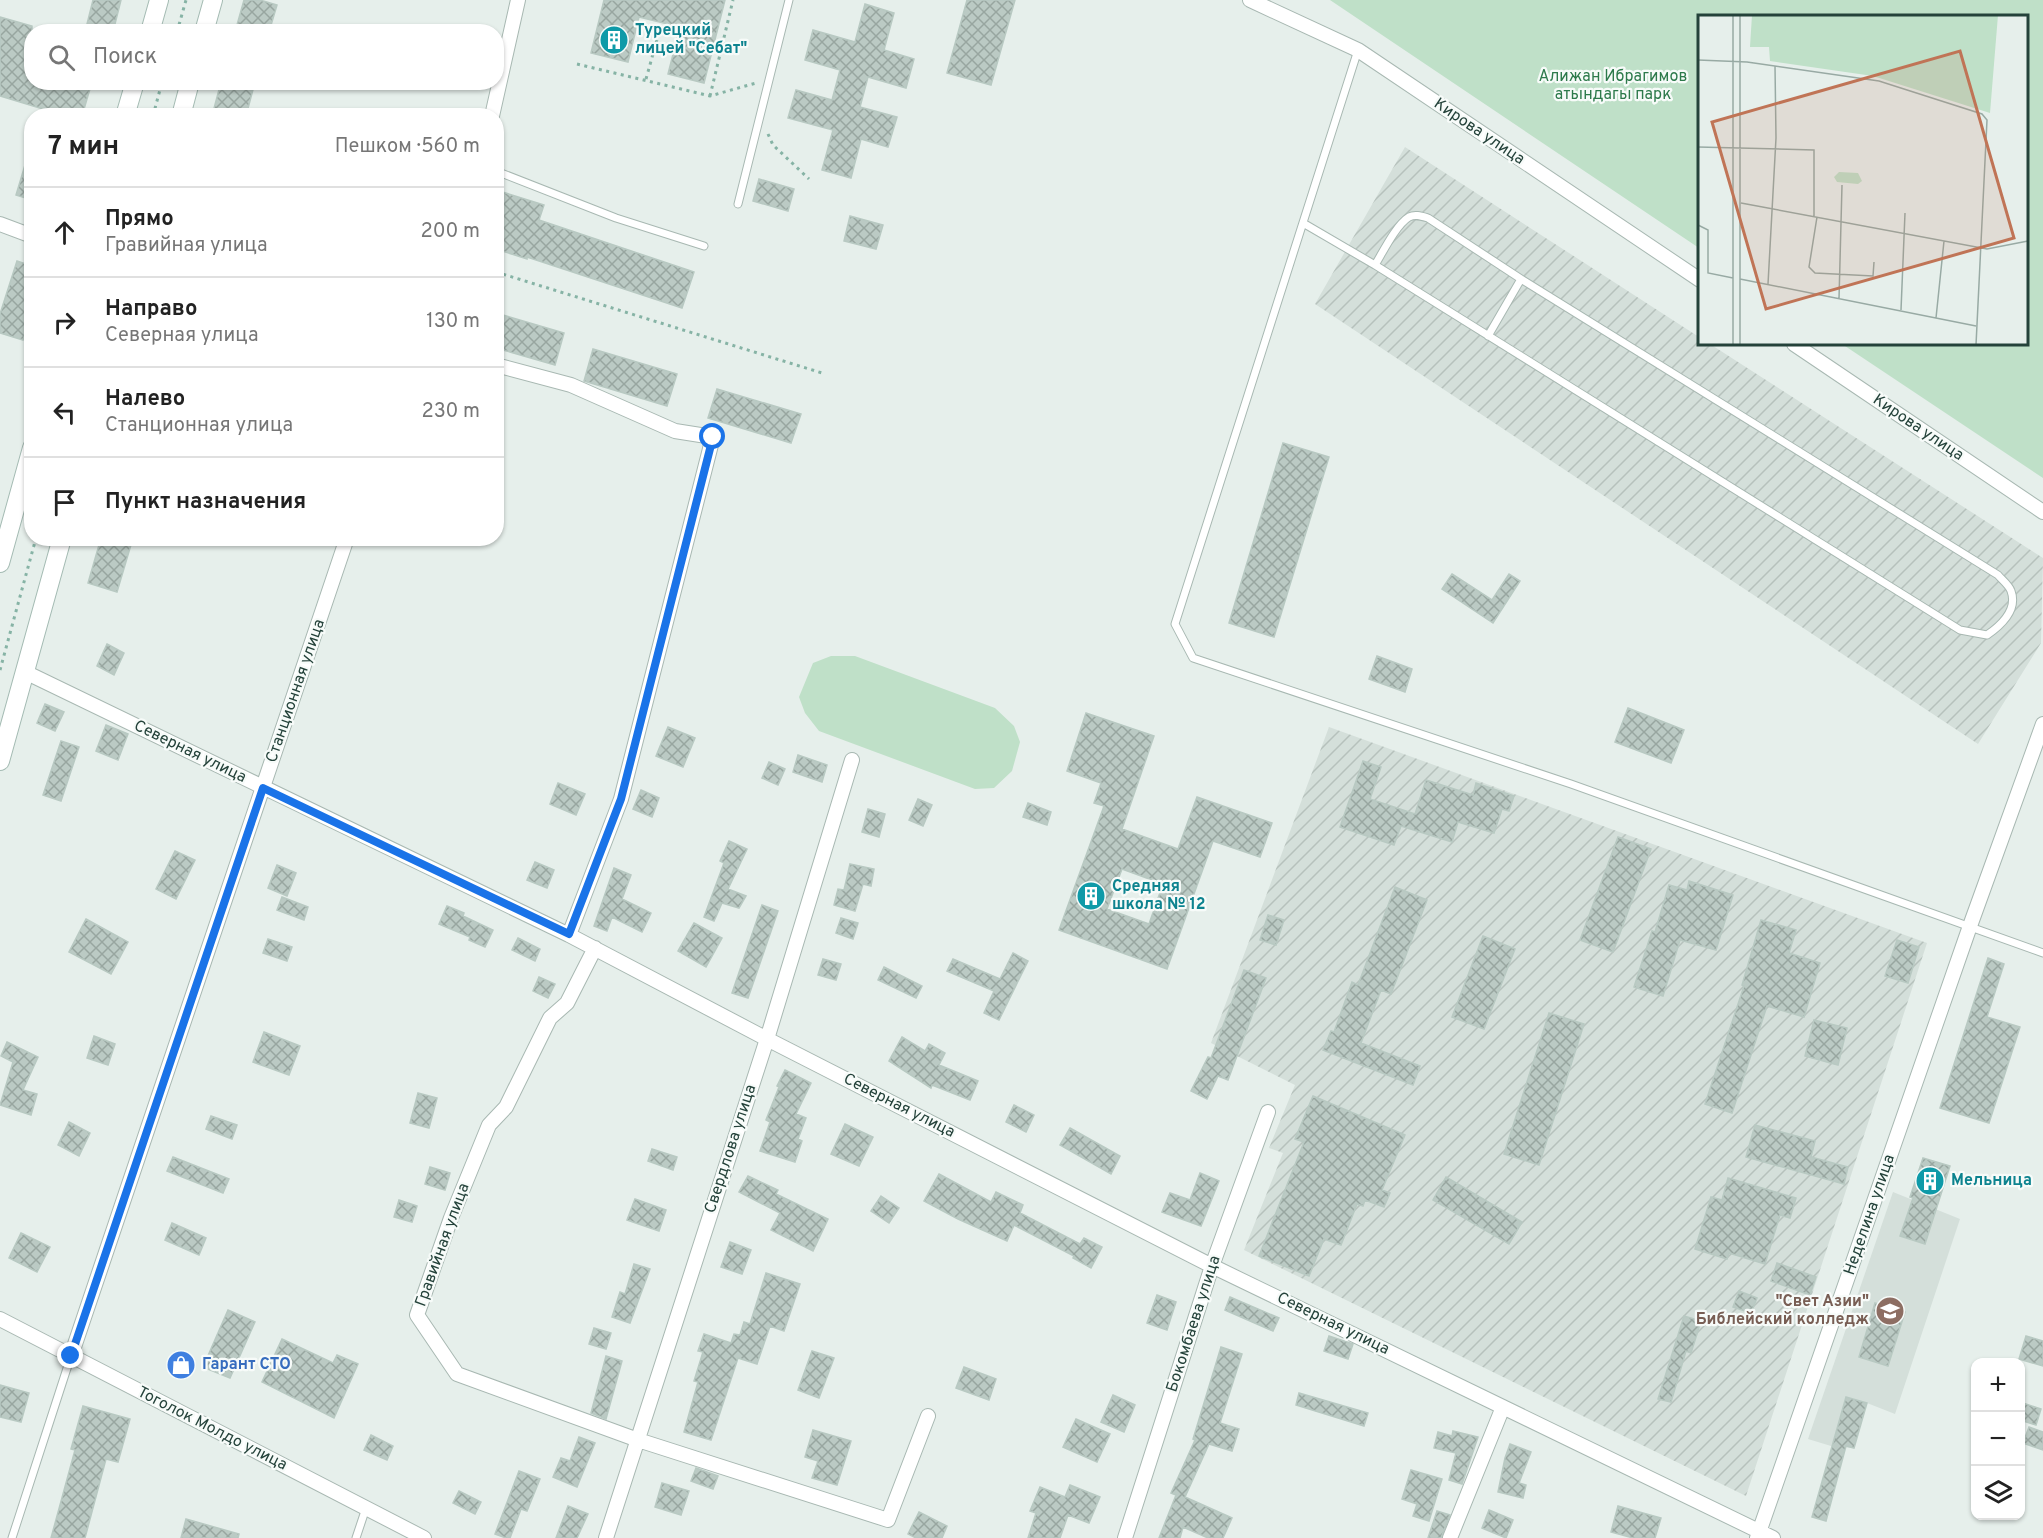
<!DOCTYPE html>
<html lang="ru">
<meta charset="utf-8">
<style>
:root{--surface:#fff;--page:#f2f2f2;--text:#222;--muted:#767676;--line:#e0e0e0}
body{margin:0;font-family:Overpass,sans-serif;background:var(--page);color:var(--text)}
.controls{position:absolute;right:18px;bottom:18px;display:grid;overflow:hidden;border-radius:12px;box-shadow:0 2px 4px #0004}
.controls button{width:54px;height:54px;display:grid;place-items:center;padding:0;border:0;border-bottom:2px solid var(--line);background:var(--surface);color:var(--text);font:30px sans-serif}
.stop{position:absolute;width:18px;height:18px;margin:-14px;border:4px solid #1a73e8;border-radius:50%;background:#fff}
.stop.end{background:#1a73e8;border-color:#fff;box-shadow:0 2px 6px #0008}
.list{margin:0;padding:0;list-style:none}
h2{display:flex;justify-content:space-between;align-items:center;height:78px;margin:0;padding:0 24px;font-size:26px}
h2 small{font-size:20px;font-weight:400;color:var(--muted)}
.list li{display:grid;grid-template-columns:39px 1fr auto;gap:18px;align-items:center;box-sizing:border-box;height:90px;padding:0 24px;border-top:2px solid var(--line)}
.list b{display:block;font-size:22px;white-space:nowrap}
.list p{margin:0;font-size:20px;white-space:nowrap;color:var(--muted)}
.list em{font-size:20px;font-style:normal;color:var(--muted)}
.icon{flex:none;width:33px;height:33px;fill:none;stroke:currentColor;stroke-width:2;stroke-linecap:round;stroke-linejoin:round}
.map{position:relative;flex:none;width:2043px;height:1538px;overflow:hidden}
.search{position:absolute;background:var(--surface);box-shadow:0 2px 4px #0004;left:24px;top:24px;width:480px;height:66px;display:flex;align-items:center;gap:15px;box-sizing:border-box;padding:0 21px;border-radius:24px;color:var(--muted);font-size:22px}
.panel{position:absolute;background:var(--surface);box-shadow:0 2px 4px #0004;left:24px;top:108px;width:480px;height:438px;border-radius:24px}
.map>svg:first-child{display:block}
.built{fill:#d4dfda}
.industrial{fill:url(#industrial-furrows)}
.green{fill:#bfe0c8}
.building{fill:url(#building-cross-hatch);stroke:#b8c9c2;stroke-width:1.5;fill-rule:evenodd}
.lines{fill:none;stroke-linecap:round;stroke-linejoin:round}
.service-casing{stroke:#a8b8b2;stroke-width:9}
.minor-casing{stroke:#a8b8b2;stroke-width:16}
.secondary-casing{stroke:#a4bbb3;stroke-width:20}
.path{stroke:#86b3a5;stroke-width:3;stroke-dasharray:3 4.5;stroke-linecap:butt}
.service{stroke:#fff;stroke-width:7}
.minor{stroke:#fff;stroke-width:14}
.secondary{stroke:#fff;stroke-width:18}
.route{stroke:#1a73e8;stroke-width:8}
.labels{text-anchor:middle;dominant-baseline:central;stroke-width:4.5;stroke-linejoin:round;paint-order:stroke}
.culture-label{font-size:16px;font-weight:bold;fill:#0d838f;stroke:#f7fbf9;text-anchor:start}
.park-label{font-size:16px;fill:#2d7a4b;stroke:#f7fbf9}
.street-label{font-size:16px;fill:#24423a;stroke:#f7fbf9}
.education-label{font-size:16px;font-weight:bold;fill:#785e54;stroke:#f7fbf9;text-anchor:end}
.shop-label{font-size:16px;font-weight:bold;fill:#366cbe;stroke:#f7fbf9;text-anchor:start}
.inset-road{fill:none;stroke:#98aaa4;stroke-width:1.5}
.view{fill:#c07456;fill-opacity:0.15;stroke:#c07456;stroke-width:3}
.inset-edge{fill:none;stroke:#24423a;stroke-width:3}
</style>
<div class="map">
<svg width="2043" height="1538" viewBox="0 0 2043 1538">
<defs>
<pattern id="industrial-furrows" width="10" height="10" patternUnits="userSpaceOnUse" patternTransform="scale(1.5)"><rect width="10" height="10" fill="#d4dfda"/><path d="M-1 1l2-2M0 10L10 0M9 11l2-2" fill="none" stroke="#b6c1bc"/></pattern>
<pattern id="building-cross-hatch" width="8" height="8" patternUnits="userSpaceOnUse" patternTransform="scale(1.5)"><rect width="8" height="8" fill="#bbcac4"/><path d="M0 0l8 8M0 8l8-8" fill="none" stroke="#98a6a0"/></pattern>
</defs>
<rect width="100%" height="100%" fill="#e6efeb"/>
<path class="built" d="M1893,1192L1960,1219L1895,1414L1867,1403L1854,1448L1831,1446L1808,1439Z"/>
<path class="industrial" d="M1405,147L1699,337L1700,344H1710L2043,558L2041,643L1978,744L1315,304Z
M1329,727L1927,943L1746,1496L1244,1250L1283,1153L1269,1148L1295,1085L1211,1043Z"/>
<path class="green" d="M1330,0H2043V478L1842,344H2026V16H1700L1699,248Z
M831,656H855L995,708L1014,726L1020,742L1012,771L994,788L975,789L819,731L805,713L799,697L813,663Z"/>
<path class="building" d="M93,0H121L113,32H85Z
M244,0H260L277,5L269,32H235Z
M604,0H725L704,83L668,74L680,27L639,17L628,62L591,53Z
M967,0H1015L991,85L947,73Z
M865,4L894,13L884,50L914,59L906,88L868,77L860,107L897,117L888,147L861,139L851,178L822,170L833,130L788,118L796,90L832,100L840,70L805,60L813,30L855,42Z
M0,17L32,26V82H92L82,116H66L0,96Z
M221,82H255L246,116H212Z
M28,155H32V200L16,195Z
M759,179L794,189L788,211L753,201Z
M496,190L544,205L539,220L694,272L682,308L527,257V259L496,249V223L501,209L496,208Z
M850,216L883,225L876,249L844,241Z
M17,261L32,266V313L23,340L0,333V314Z
M496,313L564,333L555,365L496,348Z
M593,349L677,374L667,406L584,381Z
M717,389L801,414L791,443L708,418Z
M1283,443L1329,457L1274,637L1229,623Z
M101,538H133L117,592L88,583Z
M1452,574L1492,600L1509,574L1520,581L1493,623L1442,589Z
M107,644L124,653L114,675L97,666Z
M1377,656L1412,669L1405,692L1369,679Z
M45,704L64,712L55,731L37,723Z
M1628,708L1684,730L1671,763L1615,742Z
M1086,713L1154,736L1122,829L1178,849L1197,797L1272,823L1260,857L1213,841L1167,969L1059,930L1104,806L1094,803L1101,783L1067,771ZM1122,869L1163,884L1149,924L1107,909Z
M106,725L128,734L118,760L96,751Z
M668,727L695,738L683,767L656,756Z
M61,741L79,747L61,801L43,795Z
M798,755L827,765L822,782L793,772Z
M1363,761L1381,767L1370,799L1415,814L1426,780L1473,795L1476,783L1514,796L1509,811L1502,809L1494,833L1458,822L1452,842L1401,826L1394,845L1340,827Z
M769,762L785,769L778,785L762,778Z
M558,783L585,794L576,815L550,804Z
M641,790L659,798L652,817L633,809Z
M918,799L932,805L923,826L909,820Z
M1028,803L1051,812L1047,825L1023,817Z
M868,809L885,814L879,837L862,832Z
M1618,837L1651,849L1613,952L1580,940Z
M729,841L747,849L728,889L746,896L739,908L722,903L714,921L704,917L724,863L720,861Z
M175,851L195,860L176,899L156,889Z
M535,862L554,870L547,888L527,880Z
M850,864L874,869L871,886L863,884L855,911L834,905L838,889L844,890Z
M277,865L296,873L287,896L268,888Z
M614,868L631,875L622,899L651,913L642,932L612,917L607,931L594,926Z
M1689,881L1733,895L1716,950L1680,940L1663,996L1634,987L1652,931L1655,932L1669,885L1687,890Z
M1395,887L1427,900L1391,994L1381,990L1361,1043L1420,1066L1413,1085L1323,1050L1331,1031L1334,1032L1352,982L1358,985Z
M282,897L308,907L304,920L277,910Z
M762,905L778,911L748,998L732,993Z
M447,906L464,913L463,916L493,930L485,947L469,940L470,937L439,924Z
M1268,915L1284,920L1276,945L1260,940Z
M841,918L858,923L853,939L836,933Z
M86,919L128,942L111,974L69,952Z
M1761,920L1796,930L1789,953L1820,963L1804,1017L1767,1006L1732,1113L1705,1104L1744,986L1742,985Z
M694,923L722,938L706,967L678,951Z
M1483,936L1515,949L1484,1029L1452,1017Z
M518,938L540,949L535,961L512,950Z
M268,939L292,947L287,961L263,953Z
M1897,940L1919,947L1908,983L1885,976Z
M1013,953L1028,961L999,1020L984,1013L994,991L947,971L953,959L1000,979Z
M1988,958L2004,964L1987,1017L2020,1027L1989,1123L1940,1108Z
M823,959L841,964L836,980L818,975Z
M884,967L922,986L916,998L878,980Z
M1244,970L1266,978L1228,1080L1218,1076L1207,1099L1191,1091L1208,1057L1211,1058Z
M539,977L555,984L548,998L533,991Z
M1549,1013L1584,1024L1539,1165L1504,1154Z
M1814,1020L1847,1028L1838,1065L1805,1056Z
M264,1032L300,1046L289,1075L253,1062Z
M94,1036L115,1044L108,1065L87,1058Z
M902,1037L925,1051L929,1044L945,1053L939,1065L978,1081L970,1100L932,1085L931,1088L889,1061Z
M7,1042L38,1057L23,1090L37,1094L31,1115L0,1105L13,1062L1,1056Z
M785,1070L811,1083L796,1114L806,1118L798,1139L802,1141L795,1162L760,1151L770,1122L766,1120L779,1087L777,1086Z
M418,1093L437,1098L429,1128L410,1123Z
M1313,1096L1405,1135L1382,1190L1390,1193L1384,1207L1365,1200L1363,1206L1357,1204L1341,1245L1324,1239L1309,1276L1259,1256L1304,1142L1295,1139Z
M1014,1105L1034,1115L1026,1132L1006,1122Z
M211,1116L237,1125L232,1139L206,1129Z
M69,1122L90,1133L79,1156L58,1145Z
M845,1124L873,1137L859,1166L831,1154Z
M1755,1125L1815,1141L1811,1157L1848,1167L1844,1184L1746,1157Z
M1070,1128L1120,1156L1111,1174L1060,1145Z
M652,1149L677,1157L673,1170L648,1161Z
M173,1157L229,1179L223,1193L167,1171Z
M1923,1158L1950,1166L1925,1244L1900,1236L1913,1198L1910,1197Z
M430,1167L450,1173L445,1190L425,1184Z
M1200,1173L1219,1181L1201,1226L1162,1212L1170,1193L1190,1200Z
M939,1174L991,1202L996,1192L1023,1205L1020,1213L1080,1244L1084,1238L1102,1247L1091,1268L1073,1258L1074,1256L1014,1225L1007,1241L958,1219L924,1201Z
M748,1176L778,1190L776,1194L828,1219L813,1251L771,1230L780,1213L739,1192Z
M1446,1177L1522,1222L1509,1244L1433,1200Z
M1728,1178L1796,1198L1790,1218L1780,1215L1765,1264L1729,1253L1727,1259L1695,1249L1711,1197L1722,1200Z
M881,1196L899,1208L889,1223L871,1211Z
M635,1199L666,1210L659,1231L627,1220Z
M399,1200L417,1206L412,1222L394,1217Z
M172,1223L206,1238L199,1255L165,1240Z
M21,1233L50,1247L37,1272L9,1258Z
M730,1242L751,1250L742,1274L721,1267Z
M1777,1263L1816,1277L1810,1295L1771,1281Z
M634,1264L650,1269L630,1323L612,1317L620,1292L625,1294Z
M766,1273L800,1284L784,1331L770,1326L757,1364L738,1358L711,1440L684,1432L698,1382L694,1381L703,1352L698,1351L704,1334L731,1343L734,1334L740,1335L744,1322L750,1324Z
M1739,1291L1757,1298L1751,1313L1733,1307Z
M1157,1295L1176,1302L1167,1330L1147,1323Z
M1230,1297L1279,1318L1273,1331L1225,1310Z
M1875,1303L1905,1312L1888,1366L1859,1357Z
M228,1310L255,1322L230,1378L203,1367Z
M1684,1316L1701,1321L1691,1353L1686,1351L1671,1402L1658,1399Z
M594,1328L611,1333L606,1349L589,1344Z
M1329,1336L1353,1344L1348,1359L1324,1351Z
M2026,1336L2043,1341V1366L2019,1359Z
M282,1339L333,1363L337,1355L358,1364L334,1418L262,1382Z
M1221,1347L1242,1354L1220,1423L1239,1429L1232,1451L1209,1444L1185,1497L1232,1518L1223,1538H1208L1183,1527L1180,1538H1159L1176,1495L1171,1493L1195,1440L1193,1439Z
M812,1351L834,1358L819,1398L798,1390Z
M175,1352L194,1361L187,1377L169,1369Z
M606,1356L622,1361L606,1419L591,1413Z
M964,1367L996,1379L989,1400L956,1388Z
M0,1385L29,1393L21,1422L0,1417Z
M1299,1393L1368,1413L1364,1426L1296,1405Z
M1113,1395L1135,1405L1124,1432L1101,1422Z
M1846,1397L1867,1403L1854,1448L1846,1446L1826,1521L1812,1517Z
M2020,1402L2041,1409L2036,1425L2020,1420Z
M83,1406L130,1419L118,1462L106,1459L85,1538H51L75,1450L71,1449Z
M1076,1419L1110,1434L1097,1462L1063,1447Z
M2029,1427L2043,1432V1450L2023,1443Z
M813,1430L851,1441L837,1485L812,1478L818,1461L805,1457Z
M1453,1431L1478,1437L1462,1484L1449,1480L1456,1453L1434,1448L1438,1432L1452,1436Z
M371,1435L393,1446L387,1460L364,1450Z
M579,1437L595,1443L577,1487L553,1477L561,1458L570,1461Z
M1510,1444L1531,1452L1519,1483L1526,1485L1523,1498L1498,1492L1505,1458Z
M696,1468L718,1476L713,1489L691,1481Z
M1411,1470L1442,1479L1429,1521L1413,1516L1417,1504L1402,1499Z
M519,1471L540,1479L527,1511L521,1509L510,1538H506L495,1534Z
M662,1483L689,1491L681,1515L655,1507Z
M1070,1485L1100,1497L1089,1523L1068,1515L1060,1538H1028L1036,1513L1030,1511L1040,1487L1065,1497Z
M459,1491L481,1502L475,1514L453,1503Z
M568,1506L588,1514L577,1538H556Z
M1618,1506L1661,1518L1655,1538H1633L1611,1532Z
M1489,1510L1513,1520L1506,1538L1482,1528Z
M1437,1511L1450,1515L1441,1538H1428Z
M919,1512L947,1526L942,1538H916L908,1534Z
M186,1519L239,1534L238,1538H181Z"/>
<g class="lines">
<g class="service-casing">
<path id="service" d="M1358,50L1175,624L1193,658L1571,784L2043,953
M496,171L616,218L704,246
M738,204L789,0
M1303,223L1375,265L1960,630L1987,635C2000,626 2018,610 2011,591C2009,585 2002,580 1998,575L1521,279L1428,218C1421,216 1415,214 1409,217C1396,225 1383,252 1375,265
M1488,336L1521,279
M12,1538L71,1356
M356,1538L366,1508"/>
</g>
<g class="minor-casing">
<path id="minor" d="M1250,0L1358,50L1700,280
M492,116L518,0
M0,224L32,236
M1794,344L2043,512
M496,365L571,385L675,431L713,437L621,799L569,935
M25,672L569,935L767,1039L1212,1266L1773,1538
M595,948L567,1003L550,1018L506,1107L489,1125L451,1218L417,1315L457,1374L638,1440L888,1520L928,1416
M0,1319L424,1538
M71,1356L347,538
M606,1538L767,1039L852,760
M1125,1538L1212,1266L1268,1112
M1450,1538L1503,1407
M1757,1538L1970,926L2043,724"/>
</g>
<g class="secondary-casing">
<path id="secondary" d="M150,32L159,0
M204,32L213,0
M125,116L135,82
M181,116L190,82
M0,563L32,448
M0,761L62,538"/>
</g>
<path class="path" d="M177,32L186,0
M577,64L710,96L756,83
M646,79L658,36
M710,96L733,0
M153,116L162,82
M768,134L773,145L809,179
M496,272L822,373
M0,670L36,538"/>
<use href="#service" class="service"/>
<use href="#minor" class="minor"/>
<use href="#secondary" class="secondary"/>
</g>
<g class="lines">
<path class="route" d="M71,1356L263,788L569,934L621,799L713,437"/>
</g>
<defs>
<g id="building-disc" transform="scale(1.5)"><circle r="9.5" fill="#0f9aa8" stroke="#f7fbf9"/><path d="M-4-6H4V6H1V3H-1V6H-4ZM-2.5-4.3h1.7v1.8h-1.7ZM.8-4.3h1.7v1.8H.8ZM-2.5-1h1.7V.8h-1.7ZM.8-1h1.7V.8H.8Z" fill="#fff"/></g>
<g id="university-disc" transform="scale(1.5)"><circle r="9.5" fill="#8d6e63" stroke="#f7fbf9"/><path d="M0-5L7-2L0 1L-7-2ZM-4 1L0 2.5L4 1V4Q0 6-4 4Z" fill="#fff"/></g>
<g id="shop-disc" transform="scale(1.5)"><circle r="9.5" fill="#3f7fe0" stroke="#f7fbf9"/><path d="M-5-2.5h2.3a2.7 3.5 0 0 1 5.4 0H5L5.5 6h-11ZM-1.5-2.5h3a1.5 2.3 0 0 0-3 0Z" fill="#fff"/></g>
</defs>
<g fill-rule="evenodd">
<use href="#building-disc" x="614" y="40"/>
<use href="#building-disc" x="1091" y="896"/>
<use href="#building-disc" x="1930" y="1181"/>
<use href="#university-disc" x="1890" y="1311"/>
<use href="#shop-disc" x="181" y="1365"/>
</g>
<g class="labels">
<g class="culture-label">
<text x="635" y="31">Турецкий<tspan x="635" dy="18">лицей "Себат"</tspan></text>
<text x="1112" y="887">Средняя<tspan x="1112" dy="18">школа № 12</tspan></text>
<text x="1951" y="1181">Мельница</text>
</g>
<g class="park-label">
<text x="1613" y="77">Алижан Ибрагимов<tspan x="1613" dy="18">атындагы парк</tspan></text>
</g>
<g class="street-label">
<text transform="translate(1479 132) rotate(34)">Кирова улица</text>
<text transform="translate(1918 428) rotate(34)">Кирова улица</text>
<text transform="translate(296 691) rotate(-71)">Станционная улица</text>
<text transform="translate(190 752) rotate(26)">Северная улица</text>
<text transform="translate(899 1106) rotate(27)">Северная улица</text>
<text transform="translate(731 1149) rotate(-72)">Свердлова улица</text>
<text transform="translate(1870 1215) rotate(-71)">Неделина улица</text>
<text transform="translate(443 1245) rotate(-70)">Гравийная улица</text>
<text transform="translate(1194 1324) rotate(-72)">Бокомбаева улица</text>
<text transform="translate(1333 1324) rotate(26)">Северная улица</text>
<text transform="translate(212 1429) rotate(27)">Тоголок Молдо улица</text>
</g>
<g class="education-label">
<text x="1869" y="1302">"Свет Азии"<tspan x="1869" dy="18">Библейский колледж</tspan></text>
</g>
<g class="shop-label">
<text x="202" y="1365">Гарант СТО</text>
</g>
</g>
<g transform="translate(1698 15)">
<rect width="330" height="330" fill="#e6efeb"/>
<path d="M54,0H300L292,98L175,61L72,46L71,32H52ZM141,157L160,158L164,166L160,169L139,167L136,162Z" fill="#bfe0c8"/>
<path class="inset-road" d="M42,0V330M0,45L49,47L181,66L284,99L289,105L278,330M0,132L116,135V201M43,188L289,234L330,226M119,202L111,252L117,258L175,261L176,247M0,210L10,215V258L35,263M42,264L278,311M70,269L78,123L77,51M141,284L144,170M203,295L207,198M238,303L246,226M35,330V0"/>
<path class="view" d="M262,36L316,223L68,294L14,107Z"/>
<rect width="330" height="330" class="inset-edge"/>
</g>
</svg>
<div class="controls">
<button>+</button>
<button>−</button>
<button><svg class="icon" aria-label="layers" viewBox="0 0 24 24"><path d="M12 4l9 5-9 5-9-5zM3 14l9 5 9-5"/></svg></button>
</div>
<div class="stop" style="left:713px;top:437px"></div>
<div class="stop end" style="left:71px;top:1356px"></div>
<div class="search"><svg class="icon" aria-label="search" viewBox="0 0 24 24"><circle cx="10" cy="10" r="6"/><path d="M15 15l6 6"/></svg>Поиск</div>
<section class="panel">
<h2>7 мин<small>Пешком · 560 m</small></h2>
<ul class="list">
<li><svg class="icon" aria-label="ahead" viewBox="0 0 24 24"><path d="M12 20V5M6 11l6-6 6 6"/></svg><div><b>Прямо</b><p>Гравийная улица</p></div><em>200 m</em></li>
<li><svg class="icon" aria-label="right" viewBox="0 0 24 24"><path d="M7 20v-9h11M14 6l5 5-5 5"/></svg><div><b>Направо</b><p>Северная улица</p></div><em>130 m</em></li>
<li><svg class="icon" aria-label="left" viewBox="0 0 24 24"><path d="M17 20v-9H6M10 6l-5 5 5 5"/></svg><div><b>Налево</b><p>Станционная улица</p></div><em>230 m</em></li>
<li><svg class="icon" aria-label="arrive" viewBox="0 0 24 24"><path d="M6 21V4h12l-3 4 3 4H6"/></svg><div><b>Пункт назначения</b></div></li>
</ul>
</section>
</div>
